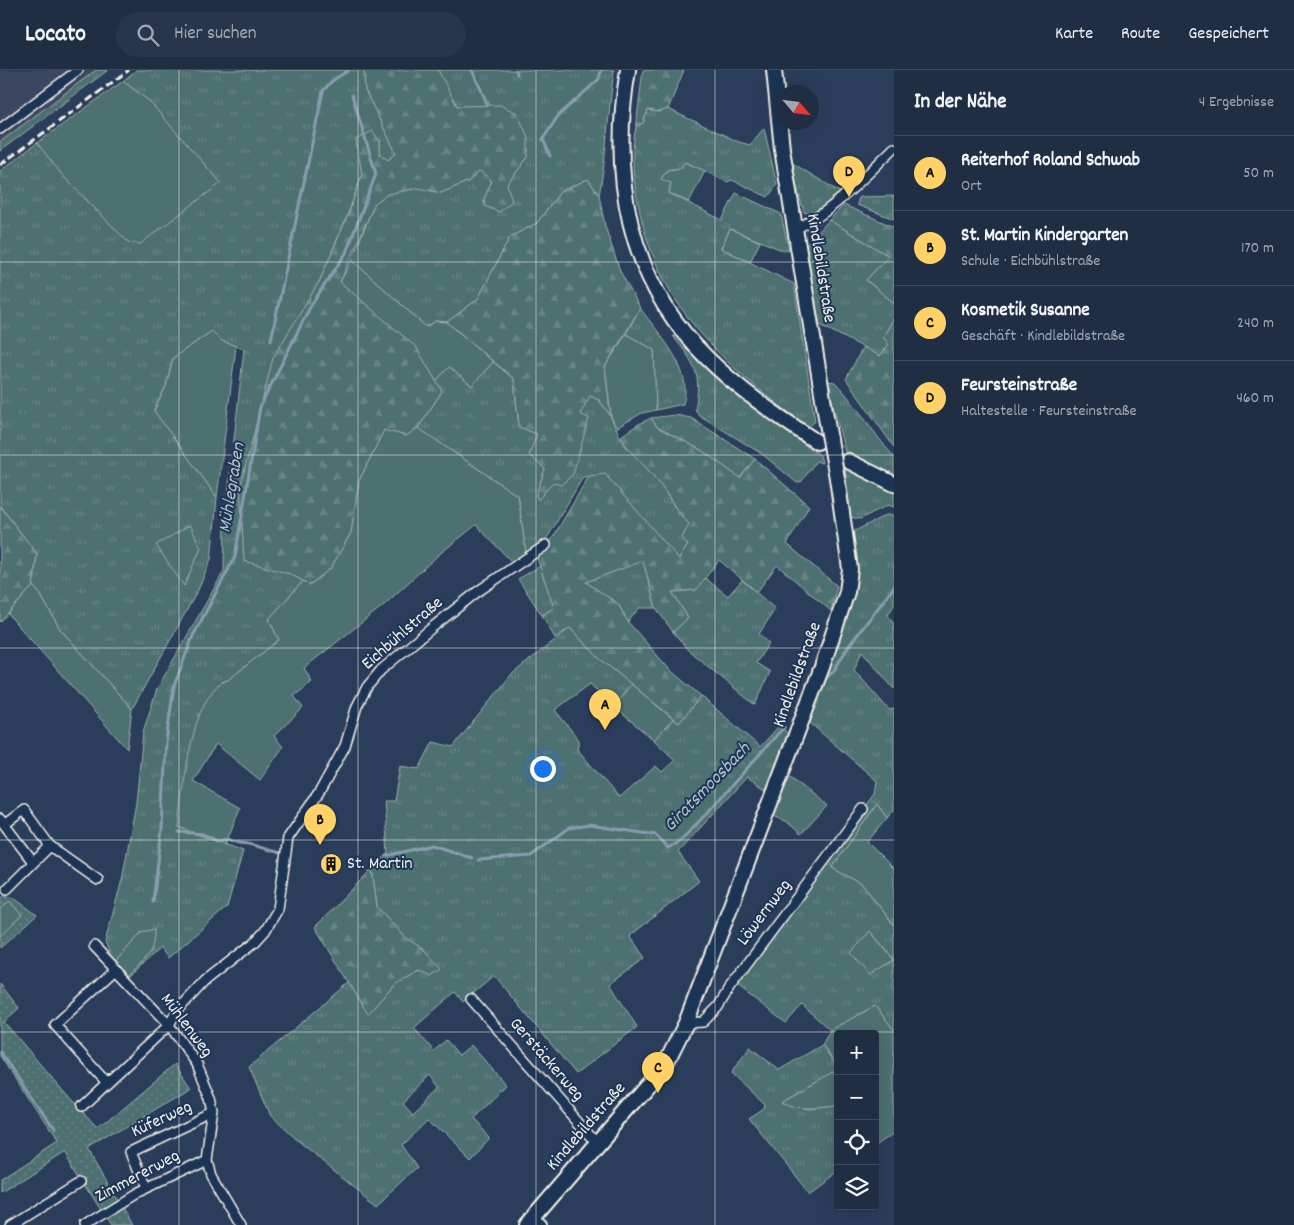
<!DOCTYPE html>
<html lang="de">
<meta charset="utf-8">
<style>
:root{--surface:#202e44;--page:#28364b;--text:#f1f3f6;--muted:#a2a8b2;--line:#3d4a5d;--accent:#ffd166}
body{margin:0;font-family:Dekko,sans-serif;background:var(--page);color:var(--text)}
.controls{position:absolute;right:15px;bottom:15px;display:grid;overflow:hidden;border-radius:5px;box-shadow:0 5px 20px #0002}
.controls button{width:45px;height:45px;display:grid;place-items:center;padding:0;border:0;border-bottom:1px solid var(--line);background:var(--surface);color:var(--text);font:25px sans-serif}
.compass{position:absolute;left:774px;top:15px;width:45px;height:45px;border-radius:50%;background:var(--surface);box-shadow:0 5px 20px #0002;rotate:118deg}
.you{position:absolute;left:542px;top:698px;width:18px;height:18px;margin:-12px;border:4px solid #fff;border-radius:50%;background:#1a73e8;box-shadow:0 0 0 8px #1a73e833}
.badge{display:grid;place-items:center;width:32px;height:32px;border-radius:50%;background:var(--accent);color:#111;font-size:16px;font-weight:700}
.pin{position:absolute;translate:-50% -41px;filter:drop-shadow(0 1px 2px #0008)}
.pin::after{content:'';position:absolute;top:26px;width:18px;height:15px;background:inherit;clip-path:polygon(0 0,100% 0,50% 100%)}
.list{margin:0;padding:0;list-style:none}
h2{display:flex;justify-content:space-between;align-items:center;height:65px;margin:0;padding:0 20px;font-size:21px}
h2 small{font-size:16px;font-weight:400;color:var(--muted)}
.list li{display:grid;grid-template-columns:32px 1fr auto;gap:15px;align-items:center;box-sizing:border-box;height:75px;padding:0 20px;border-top:1px solid var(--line)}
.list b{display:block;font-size:19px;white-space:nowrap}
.list p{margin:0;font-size:16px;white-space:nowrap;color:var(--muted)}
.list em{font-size:16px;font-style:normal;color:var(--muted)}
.icon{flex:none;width:28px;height:28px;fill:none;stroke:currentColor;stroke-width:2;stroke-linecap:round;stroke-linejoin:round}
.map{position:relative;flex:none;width:894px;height:1155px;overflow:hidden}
header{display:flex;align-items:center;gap:30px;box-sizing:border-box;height:70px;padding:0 25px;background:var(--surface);border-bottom:1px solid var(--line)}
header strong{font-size:24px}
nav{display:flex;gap:28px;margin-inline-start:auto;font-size:18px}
.search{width:350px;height:45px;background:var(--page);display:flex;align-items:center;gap:12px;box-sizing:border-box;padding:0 18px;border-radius:28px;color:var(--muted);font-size:19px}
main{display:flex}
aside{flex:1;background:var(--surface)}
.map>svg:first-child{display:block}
.built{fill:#3a4760}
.grass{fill:url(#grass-tufts);stroke:#a1b0ac;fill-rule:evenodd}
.forest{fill:url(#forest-firs);stroke:#a1b0ac}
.park{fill:url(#park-dots);stroke:#a1b0ac}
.garden{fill:#4e7071;stroke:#a1b0ac}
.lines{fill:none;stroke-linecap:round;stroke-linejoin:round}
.stream{stroke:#889eae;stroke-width:3}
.minor-casing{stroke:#f4f1e8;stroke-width:12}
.secondary-casing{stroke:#f4f1e8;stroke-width:18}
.minor{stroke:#1d3557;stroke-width:9}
.secondary{stroke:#1d3557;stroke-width:14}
.rail{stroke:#f4f1e8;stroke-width:3;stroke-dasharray:8 4;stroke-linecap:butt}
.secondary-bridge-casing{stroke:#f4f1e8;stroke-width:18;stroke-linecap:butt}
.secondary-bridge{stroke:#1d3557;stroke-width:14}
.grid{fill:none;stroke:#f4f1e8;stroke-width:1;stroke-opacity:0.55}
.labels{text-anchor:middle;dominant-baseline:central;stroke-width:4;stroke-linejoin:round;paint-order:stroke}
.street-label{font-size:18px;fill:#f4f1e8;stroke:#1d3557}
.poi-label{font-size:18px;fill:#f4f1e8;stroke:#1d3557;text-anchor:start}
.water-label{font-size:19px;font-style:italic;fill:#b5c1c6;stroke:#1d3557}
</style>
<header>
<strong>Locato</strong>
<div class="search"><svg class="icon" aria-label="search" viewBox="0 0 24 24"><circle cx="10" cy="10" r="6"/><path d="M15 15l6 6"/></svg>Hier suchen</div>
<nav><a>Karte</a><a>Route</a><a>Gespeichert</a></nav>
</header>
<main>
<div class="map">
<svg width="894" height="1155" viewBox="0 0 894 1155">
<defs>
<pattern id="grass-tufts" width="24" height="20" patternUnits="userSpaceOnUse" patternTransform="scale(1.25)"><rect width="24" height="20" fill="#4e7071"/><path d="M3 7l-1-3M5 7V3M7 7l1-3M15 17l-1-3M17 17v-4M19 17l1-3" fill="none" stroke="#688585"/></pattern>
<pattern id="forest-firs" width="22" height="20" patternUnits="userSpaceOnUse" patternTransform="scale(1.25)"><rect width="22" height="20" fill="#4e7071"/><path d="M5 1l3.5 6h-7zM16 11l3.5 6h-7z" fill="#688585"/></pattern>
<pattern id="park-dots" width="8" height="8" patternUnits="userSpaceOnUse" patternTransform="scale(1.25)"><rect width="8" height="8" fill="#4e7071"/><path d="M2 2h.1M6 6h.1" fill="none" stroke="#688585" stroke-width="1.8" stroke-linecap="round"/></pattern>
</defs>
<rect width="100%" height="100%" fill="#2a3d5b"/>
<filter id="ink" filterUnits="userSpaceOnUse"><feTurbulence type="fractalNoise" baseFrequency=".02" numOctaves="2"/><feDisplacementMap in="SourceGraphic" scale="10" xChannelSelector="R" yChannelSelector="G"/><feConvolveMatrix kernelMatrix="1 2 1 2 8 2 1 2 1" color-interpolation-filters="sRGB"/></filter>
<g filter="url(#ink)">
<path class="built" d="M0,0H96L0,72Z"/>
<path class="grass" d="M96,0H108L0,81V72Z
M136,0H365V20L396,83L388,90L380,84V71L356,70L362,104L348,144L320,210L273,289L290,504L303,511L269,549L279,570L228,610L221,612L179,757L243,781L227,837L168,888L160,878L131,905L130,904L152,881L142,862L114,893L105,872L122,810L136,733L143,662L157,619L224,501L225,451L244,279L222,271L212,261L173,288L166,316L154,340L217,427L215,451L211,489L198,520L132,639L60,559L40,524L33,516L37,484L0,436V101L37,73L97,142L149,31L123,11Z
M437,0H614C608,42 607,84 599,125L588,109L560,122L537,153L510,167L478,229L447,252L436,251L426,257L352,190L375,132L388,124L418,117L441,123L469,111L480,101L492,111L484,129L507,114L528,87L457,36Z
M668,39L739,72L750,75L764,58L777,115L768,127L732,110L727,112L686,92L681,98L667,100L671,113L669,123L722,150L736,123L781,144L789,180H782L730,159L721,178L794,214L815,351L809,357C729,300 659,240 639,138C633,108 630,87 636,56L643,53L648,40L659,42Z
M789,91L840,122L824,138L812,145L804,142Z
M894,126V149L857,135L859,127Z
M829,150L889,186L866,210L894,233V248L883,267L889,274L880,286L820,255L803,179Z
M640,238C659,265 694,299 683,334L656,340L654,280L626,264Z
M678,264C717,313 768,350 820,385L822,393L816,391L802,411L797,413L762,384L699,345L695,339C702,303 695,294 673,266Z
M493,292L514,309L519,357L537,364L545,399L536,425L590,325C611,335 613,358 625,375C635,387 647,397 657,410C668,425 675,441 689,454L688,475L679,490L605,405L583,407L549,465L542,474L526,483L518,426L418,358L442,321L436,311L449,296L472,316Z
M827,311L835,312C857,335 873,363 894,387V409L845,382Z
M675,345L691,348L755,389L740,408L701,380L657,357L651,348Z
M845,397L894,421V437L888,435L860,449L850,447Z
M886,445L894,446V535L888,545L894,554V619L862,581L854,600L889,640L894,639V740L887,748L877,734L832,798L862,814L894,855V889L870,861V905L894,890V960L875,936L830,960L802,935L786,953L736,915L875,724L877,711L810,653L851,537L857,497L853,462Z
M643,490L656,538H639L628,552L618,534L585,512Z
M540,496L554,538L542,545L518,509Z
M705,508L728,526L742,510L775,539L759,564L769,573L756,593L770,602L755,635L688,580L673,562L688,548L672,522L696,520Z
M570,558L599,588L631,614L614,637L590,614L555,640L579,670L577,679L619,728L656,696L662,702L675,690L654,670L673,649L679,653L701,626L760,677L780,655L788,664L767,720L747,707L678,782L699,811L630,866L645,888L610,914L637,957L576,1004L494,906L463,932L455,922L414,958L434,981L446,970L459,985L471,975L506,1015L471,1049L489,1068L470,1088L429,1048L401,1075L417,1098L378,1134L301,1074L270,1046L249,997L350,912L368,943L395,913L419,900L424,880L406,868L377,837L372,799L388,783L384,731H394L400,696L419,699L433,672L453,677L511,605ZM430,1005L439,1017L413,1042L403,1031Z
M822,975L838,999L782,1031L809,1039L836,1036L838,1039V1100L808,1122L749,1049L764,1039L765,1035L731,1003L750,977L779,1000Z"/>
<path class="forest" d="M364,0H438L457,36L500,35L517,43L528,67V87L507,114L512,131L499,142L485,136L484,129L492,111L480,101L469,111L441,123L418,118L388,124L375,133L340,212L417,277L442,321L418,358L407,366L384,361L359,411L351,463L331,498L310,515L290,504L244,491L240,418L273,288L320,210L348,145L362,104L356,70L372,61L380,71V84L388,90L396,83L365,20Z
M643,0H684L668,39L659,42L648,40L643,53L636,56Z
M588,109L599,125L605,156L620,201L640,238L605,297L611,346L599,330L590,326L580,344L589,348L573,404L561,415L553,412L538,430L536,425L545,399L529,385L537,364L519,357L514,309L447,252L478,229L510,167L537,153L560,122Z
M844,135L894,157V233L866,210L889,186L829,150Z
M894,248V377L846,309L863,277L880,286L889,274L883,267Z
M651,348L657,357L701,380L740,408L755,389L809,436L787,474L837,516L831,541L777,495L757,522L719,490L696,520L672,522L688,548L673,562L656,538L643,491L586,512L618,534L628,552L670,600L701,626L679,653L599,588L570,558L555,568L542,545L554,538L536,485L548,476L589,406L605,404L679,489L688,475L682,468L689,454C675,440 668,424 656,409C645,395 629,383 621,366L637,355Z
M0,436L37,484L33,516L0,552Z
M372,799L377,837L406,868L424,880L442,899L432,906L419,900L395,913L368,944L315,857Z"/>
<path class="park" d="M5,825L14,828L37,845L0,878V830Z
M0,914L19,938L4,952L70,1029L98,1059L175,994L191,1018L89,1079L132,1155H111L65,1082L0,1123V1110L57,1073L0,986Z"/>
<path class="garden" d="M123,11L149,31L221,113L140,174L128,172L63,106L37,73Z
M685,92L705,101L689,132L669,123L671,113L661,109L667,100L681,98Z
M730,159L760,172L750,192L721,178Z
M352,190L426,257L436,251L447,252L493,292L472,316L449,297L436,311L416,277L340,212Z
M212,261L222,271L236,276L217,427L154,341L166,316L173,288Z
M626,264L654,280L656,340L642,343L616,358L611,346L605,297Z
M418,358L518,426L526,483L512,492L476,455L437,486L384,535L304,598L312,612L294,626L303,638L274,666L283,677L260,710L216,674L193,711L240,738L225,775L179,757C183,724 190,621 228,610L279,570L269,549L303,511L310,515L331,498L351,463L359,411L384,360L406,366Z
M190,455L201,478L184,516L156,475Z
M33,516L40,524L60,559L132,639L127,679L8,544Z
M631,614L673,649L654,670L614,637Z
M788,705L827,736L801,764L786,751L773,746Z
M877,734L887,748L867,772L894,799V855L862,814L832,798Z
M9,831L22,845L0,866V840Z
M154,859C155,884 144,890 128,906L114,893L142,862Z
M870,861L894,890L870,905L851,883Z
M875,936L894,960V1061L875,1074V964H838V996L822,975L830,960Z
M838,999V1039L836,1036C817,1038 799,1041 782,1031Z"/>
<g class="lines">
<path class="stream" d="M472,0L488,35
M516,0L517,4
M550,86L543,69L558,46L599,9L601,0
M271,270L323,21L332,11L349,0
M824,610L833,602L848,577L894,517
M179,762L203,764L218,771L228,769C236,774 240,772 248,774C258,776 270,781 281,783
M386,786L432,775L472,788
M478,790L531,786L569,758L589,755L656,765L668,778L680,771L708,742L784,657
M153,832L162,759L166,672L174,616L193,566L235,487L260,337L310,237L346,183L376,104L352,25
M0,982L53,1060"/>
<g class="minor-casing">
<path id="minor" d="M0,59L78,0
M795,158C826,149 870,101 894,78
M0,749L33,792
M5,754L24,740L50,776
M7,819L50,776L98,810
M94,876L169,955L197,994L211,1028L214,1043L207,1090L211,1104L241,1155
M471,929L598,1073
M686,953L703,952L718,937L730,917L863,739
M107,1013L55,955L116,899
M81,1037L169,955L177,941L205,911L255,872L265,861L278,839L288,768L319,723L345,676L357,636L367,617L381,600L434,556L477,522L546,475
M146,1118L131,1082L214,1043
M535,1147L542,1155
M10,1155L81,1111
M85,1155L135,1124L207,1090"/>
</g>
<g class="secondary-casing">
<path id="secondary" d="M628,0C610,105 627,209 706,287C739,320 779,347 817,372
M774,0L782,79L827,353
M848,391L894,414
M527,1155L665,995L686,953L822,597L847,522L850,499L837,408"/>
</g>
<use href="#minor" class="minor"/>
<use href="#secondary" class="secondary"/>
<path class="rail" d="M0,95L129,0"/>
<g class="secondary-bridge-casing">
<path id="secondary-bridge" d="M827,353L837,408"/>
</g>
<use href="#secondary-bridge" class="secondary-bridge"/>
</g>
</g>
<path class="grid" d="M179,0V1155M358,0V1155M536,0V1155M715,0V1155M0,192H894M0,385H894M0,578H894M0,770H894M0,962H894"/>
<defs>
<g id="building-disc" transform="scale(1.125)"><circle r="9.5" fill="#ffd166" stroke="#1d3557"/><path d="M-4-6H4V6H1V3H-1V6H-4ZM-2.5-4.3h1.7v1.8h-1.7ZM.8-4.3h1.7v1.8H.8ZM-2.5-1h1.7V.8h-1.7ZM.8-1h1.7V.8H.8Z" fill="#111"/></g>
</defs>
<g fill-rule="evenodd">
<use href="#building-disc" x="331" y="794"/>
</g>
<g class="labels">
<g class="street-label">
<text transform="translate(820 198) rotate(81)">Kindlebildstraße</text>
<text transform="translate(403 564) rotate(-41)">Eichbühlstraße</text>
<text transform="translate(798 605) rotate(-70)">Kindlebildstraße</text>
<text transform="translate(765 843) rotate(-53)">Löwernweg</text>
<text transform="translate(186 956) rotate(53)">Mühlenweg</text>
<text transform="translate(546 990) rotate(49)">Gerstäckerweg</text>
<text transform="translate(162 1050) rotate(-25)">Küferweg</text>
<text transform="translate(587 1057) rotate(-49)">Kindlebildstraße</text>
<text transform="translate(138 1107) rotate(-28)">Zimmererweg</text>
</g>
<g class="poi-label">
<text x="347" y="794">St. Martin</text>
</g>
<g class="water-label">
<text transform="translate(233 418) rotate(-81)">Mühlegraben</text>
<text transform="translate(708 718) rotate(-46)">Giratsmoosbach</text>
</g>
</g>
</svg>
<div class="controls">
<button>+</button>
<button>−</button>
<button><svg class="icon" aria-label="locate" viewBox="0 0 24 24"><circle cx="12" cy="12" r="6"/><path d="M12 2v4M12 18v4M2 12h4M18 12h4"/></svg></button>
<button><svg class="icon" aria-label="layers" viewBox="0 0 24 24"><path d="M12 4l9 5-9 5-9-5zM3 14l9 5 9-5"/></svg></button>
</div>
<svg class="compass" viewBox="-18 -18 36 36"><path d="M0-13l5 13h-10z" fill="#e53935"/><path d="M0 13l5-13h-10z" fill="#a2a8b2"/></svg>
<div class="you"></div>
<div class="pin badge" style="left:605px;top:660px">A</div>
<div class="pin badge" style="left:320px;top:775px">B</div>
<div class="pin badge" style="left:658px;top:1023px">C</div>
<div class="pin badge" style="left:849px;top:127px">D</div>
</div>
<aside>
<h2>In der Nähe<small>4 Ergebnisse</small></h2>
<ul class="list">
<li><span class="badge">A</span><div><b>Reiterhof Roland Schwab</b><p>Ort</p></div><em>50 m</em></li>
<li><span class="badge">B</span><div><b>St. Martin Kindergarten</b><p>Schule · Eichbühlstraße</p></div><em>170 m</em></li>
<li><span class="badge">C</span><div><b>Kosmetik Susanne</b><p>Geschäft · Kindlebildstraße</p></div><em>240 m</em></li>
<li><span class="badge">D</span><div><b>Feursteinstraße</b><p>Haltestelle · Feursteinstraße</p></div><em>460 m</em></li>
</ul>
</aside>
</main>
